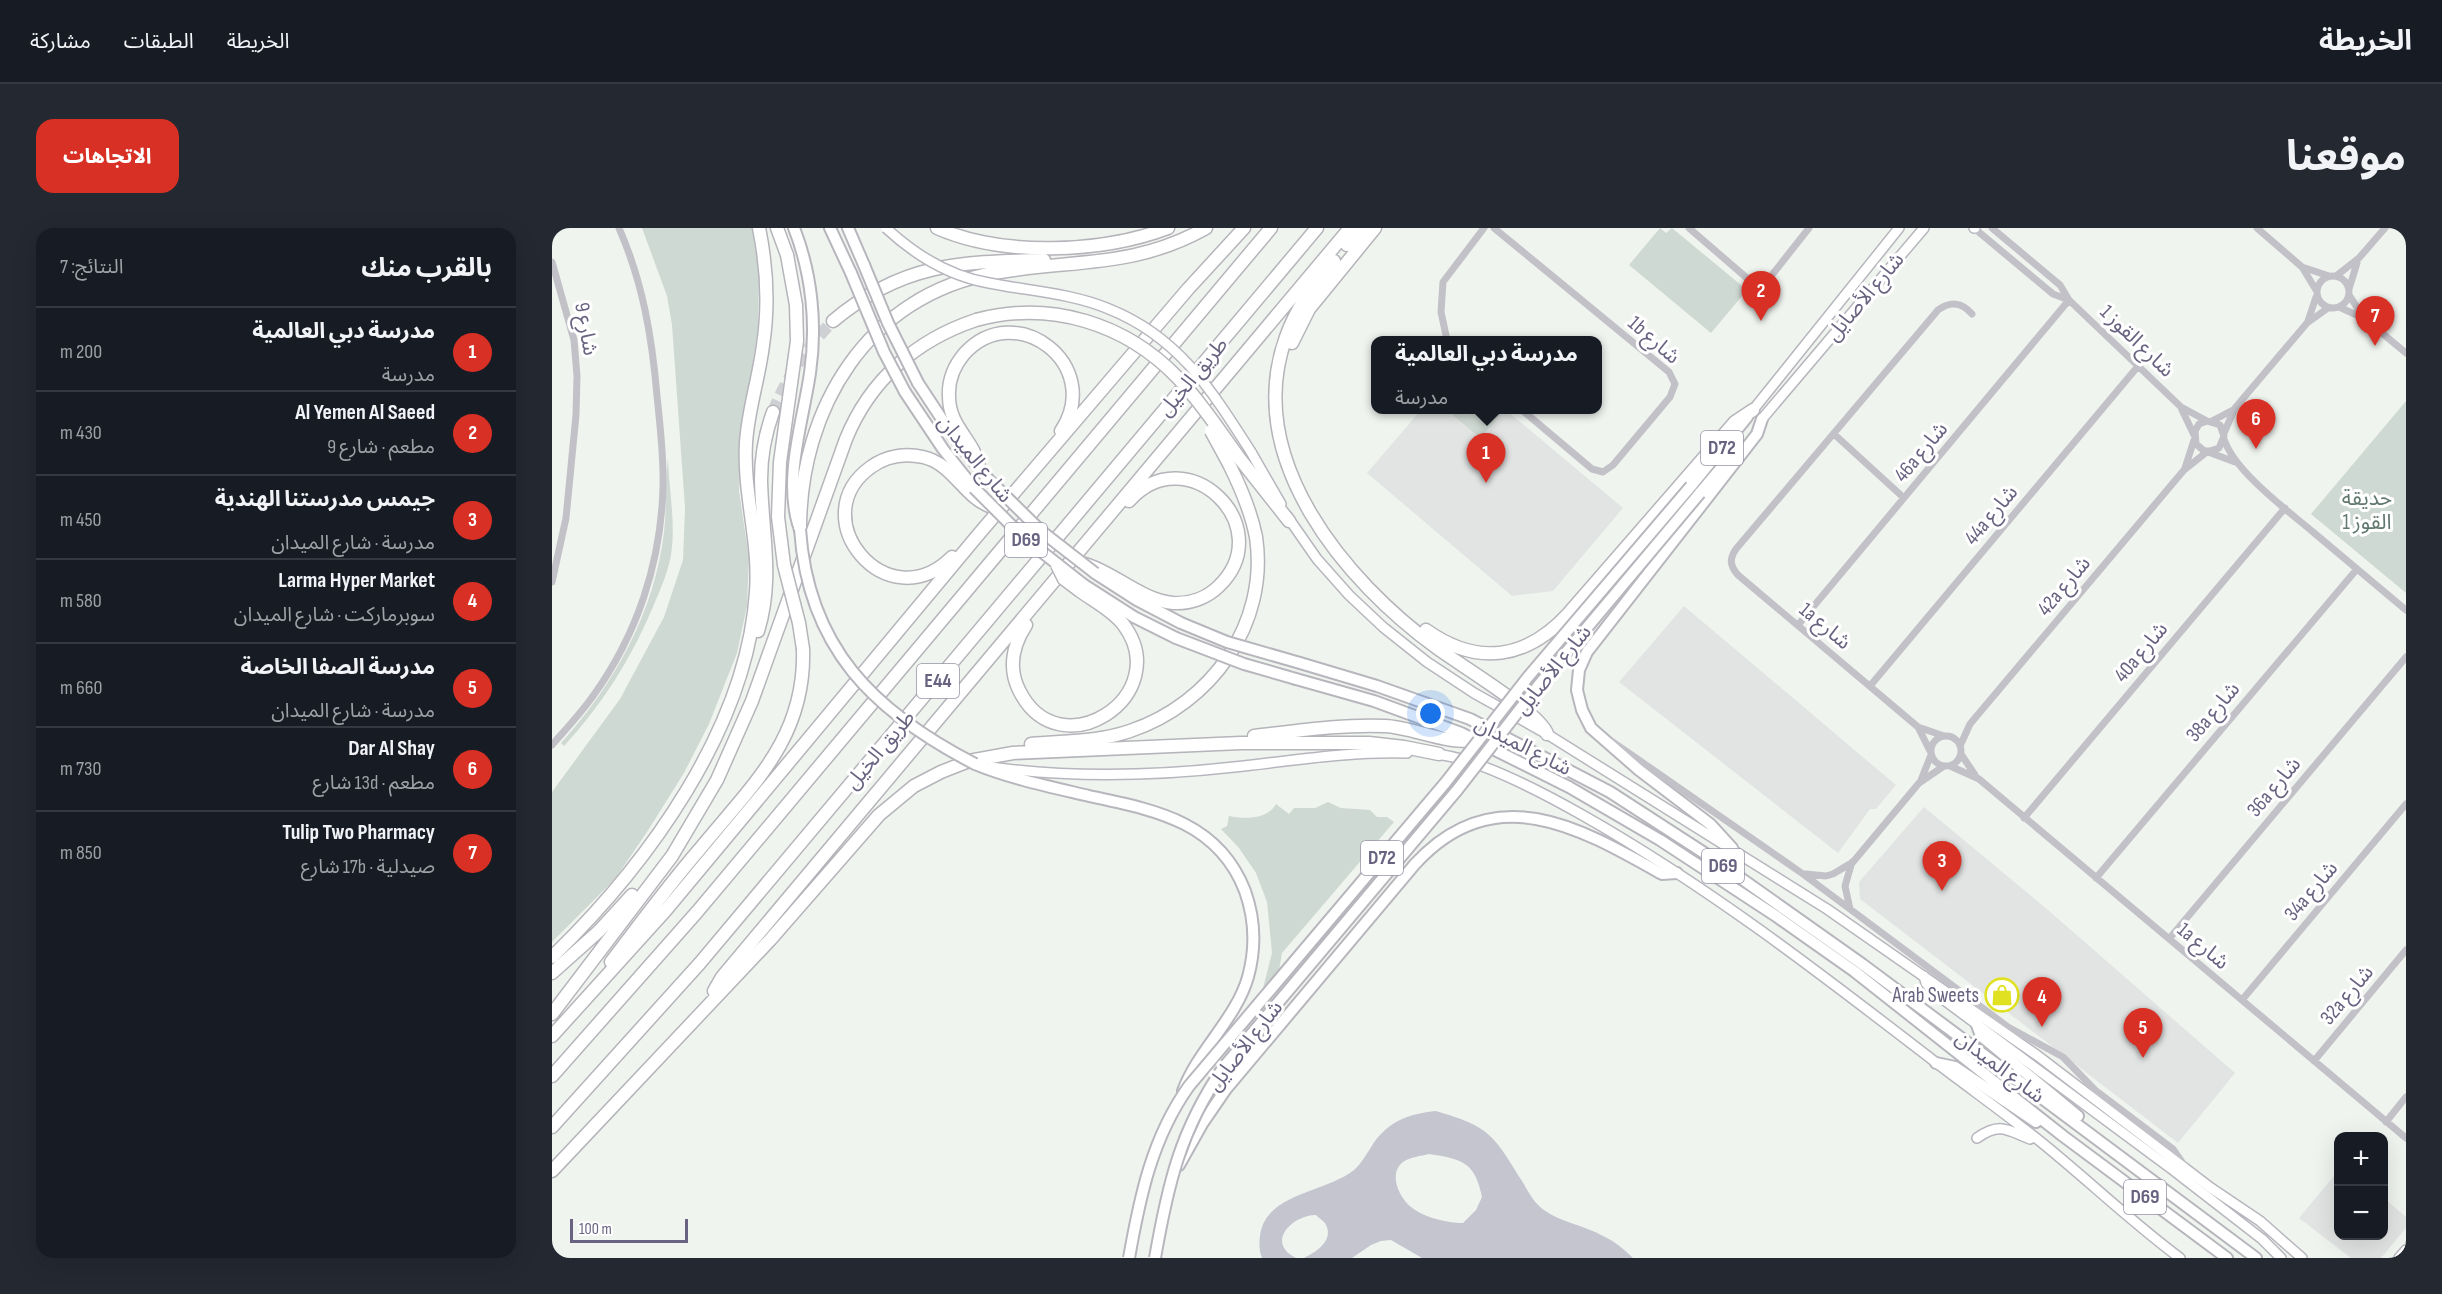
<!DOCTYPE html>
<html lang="ar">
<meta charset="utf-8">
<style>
:root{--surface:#171b24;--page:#242831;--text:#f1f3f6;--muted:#9ea1a6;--line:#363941;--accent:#d93025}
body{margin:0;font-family:"Sofia Sans Condensed","Noto Sans Arabic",sans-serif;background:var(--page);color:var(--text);direction:rtl}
.controls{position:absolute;right:18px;bottom:18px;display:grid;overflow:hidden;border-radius:12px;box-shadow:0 6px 24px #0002}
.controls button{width:54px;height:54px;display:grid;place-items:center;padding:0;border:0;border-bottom:2px solid var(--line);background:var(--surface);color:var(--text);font:30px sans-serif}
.scale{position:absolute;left:18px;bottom:15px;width:118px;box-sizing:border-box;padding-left:6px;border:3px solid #696381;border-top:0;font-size:16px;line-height:21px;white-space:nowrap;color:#696381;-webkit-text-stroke:4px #fff;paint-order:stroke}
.you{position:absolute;left:879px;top:486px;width:21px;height:21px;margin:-15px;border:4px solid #fff;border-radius:50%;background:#1a73e8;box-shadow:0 0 0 9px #1a73e833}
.badge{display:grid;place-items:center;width:39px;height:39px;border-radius:50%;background:var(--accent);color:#fff;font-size:20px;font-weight:700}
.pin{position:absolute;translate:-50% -50px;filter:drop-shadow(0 2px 3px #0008)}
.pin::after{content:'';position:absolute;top:32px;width:21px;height:18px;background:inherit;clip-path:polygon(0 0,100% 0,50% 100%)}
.popup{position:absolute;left:819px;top:108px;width:231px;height:78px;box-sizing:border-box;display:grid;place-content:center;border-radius:12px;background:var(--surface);filter:drop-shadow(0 2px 4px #0005);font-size:20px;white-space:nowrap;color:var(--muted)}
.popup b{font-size:22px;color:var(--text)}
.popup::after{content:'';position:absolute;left:50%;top:100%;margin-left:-12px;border:12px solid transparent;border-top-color:var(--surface)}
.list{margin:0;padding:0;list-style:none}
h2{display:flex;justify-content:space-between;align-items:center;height:78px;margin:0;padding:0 24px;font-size:26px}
h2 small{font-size:20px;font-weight:400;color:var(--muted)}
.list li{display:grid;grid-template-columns:39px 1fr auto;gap:18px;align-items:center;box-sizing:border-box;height:84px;padding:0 24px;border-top:2px solid var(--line)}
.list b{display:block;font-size:22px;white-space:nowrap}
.list p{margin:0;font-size:20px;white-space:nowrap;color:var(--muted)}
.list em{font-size:20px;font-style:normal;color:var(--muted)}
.map{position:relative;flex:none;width:1854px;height:1030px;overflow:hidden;direction:ltr;border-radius:18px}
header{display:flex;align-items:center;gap:36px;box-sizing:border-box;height:84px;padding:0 30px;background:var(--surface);border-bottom:2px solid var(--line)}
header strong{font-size:28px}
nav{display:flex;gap:33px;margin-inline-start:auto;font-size:21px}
.intro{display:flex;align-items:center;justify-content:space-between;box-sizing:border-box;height:144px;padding:0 36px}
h1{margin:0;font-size:42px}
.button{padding:15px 27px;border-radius:18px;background:var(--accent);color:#fff;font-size:21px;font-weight:700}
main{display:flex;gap:36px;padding:0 36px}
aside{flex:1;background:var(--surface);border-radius:18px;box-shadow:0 6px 24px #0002}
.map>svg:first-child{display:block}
.built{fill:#e2e4e3}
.green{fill:#cfd9d3}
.water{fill:#c5c5d0;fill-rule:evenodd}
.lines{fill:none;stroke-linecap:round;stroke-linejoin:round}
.highway-tunnel{stroke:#ced0d4;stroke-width:12;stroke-dasharray:12 6;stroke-linecap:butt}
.secondary-casing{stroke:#b7b6be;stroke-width:12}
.primary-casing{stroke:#b8b6bd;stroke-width:14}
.highway-casing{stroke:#b5b4ba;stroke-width:15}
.street{stroke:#c3c1c8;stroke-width:7}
.secondary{stroke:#fff;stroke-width:9}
.primary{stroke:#fff;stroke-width:10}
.highway{stroke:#fff;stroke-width:12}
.secondary-bridge-casing{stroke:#b7b6be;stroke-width:12;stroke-linecap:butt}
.primary-bridge-casing{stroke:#b8b6bd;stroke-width:14;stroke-linecap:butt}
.highway-bridge-casing{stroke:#b5b4ba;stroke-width:15;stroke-linecap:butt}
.secondary-bridge{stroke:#fff;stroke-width:9}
.primary-bridge{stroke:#fff;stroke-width:10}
.highway-bridge{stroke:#fff;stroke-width:12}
.labels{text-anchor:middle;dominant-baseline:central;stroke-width:6;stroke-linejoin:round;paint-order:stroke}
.shield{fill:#fff;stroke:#9692a7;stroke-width:1.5}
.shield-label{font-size:20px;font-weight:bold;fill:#696381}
.street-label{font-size:21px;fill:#696381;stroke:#fff}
.park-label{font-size:21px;fill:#61786e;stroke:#fff}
.poi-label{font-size:21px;fill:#696381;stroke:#fff;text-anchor:end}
</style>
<header>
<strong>الخريطة</strong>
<nav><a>الخريطة</a><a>الطبقات</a><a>مشاركة</a></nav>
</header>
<div class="intro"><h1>موقعنا</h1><a class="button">الاتجاهات</a></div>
<main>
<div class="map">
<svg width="1854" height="1030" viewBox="0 0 1854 1030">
<rect width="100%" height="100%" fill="#f0f4ef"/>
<path class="built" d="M869,182H954L1071,280L1001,363L960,368L815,245Z
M1132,378L1344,557L1324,581H1318L1286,625L1067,454Z
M1372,579L1496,682L1683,845L1626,915L1308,671L1307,654Z
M1786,943V1008H1832V970L1854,989V1000L1829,1030H1799L1747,990Z"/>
<path class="green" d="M90,0H200L207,43L206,100L189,215L187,263L197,330L195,378L185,425L157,496L132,545L95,604L63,651L0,714V564L68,471L112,389L131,332L133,280L120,97L115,68Z
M1108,0L1114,5L1120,0L1195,62L1159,105L1077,37Z
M1854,173V365L1759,286Z
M895,182H947L951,184L928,210Z
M116,230C117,262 124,296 119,327C116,345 108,362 101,379C79,431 50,477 12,518L9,515C62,457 103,383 112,304C115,279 113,255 116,230Z
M776,574L789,580L818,582L825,589H835L842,594L730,725L727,743L711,760L720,725L715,674L704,645L687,620L669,601L675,598L677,588C693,591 715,592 724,576L737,586L742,580H763Z"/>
<path class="water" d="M884,883C938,899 941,906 970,953C976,963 982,975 992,982C1010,995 1032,997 1051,1008C1062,1013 1072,1021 1081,1030H870L839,1012L829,1013L819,1017L800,1030H752C763,1025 782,1013 774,997C773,994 767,990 764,987C740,987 713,1015 744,1030H710C707,1022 707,1016 708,1008C713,965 773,965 802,942C810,935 815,925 821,916C837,893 856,886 884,883ZM877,926C910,931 923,934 930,969L924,982L911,995C895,995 871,989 859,979C847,969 836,946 851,934C858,929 869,928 877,926Z"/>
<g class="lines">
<path class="highway-tunnel" d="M221,184C235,149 254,120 281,93"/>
<g class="secondary-casing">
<path id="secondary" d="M1422,0H1423
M1201,182L1347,0
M1210,191L1372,0
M699,224L729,276
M735,288L765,331L797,367L831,399L875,434L922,465L995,506L1275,681L1486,828L1659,960L1708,993L1750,1030
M881,526C923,528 995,567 1032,588C1157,659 1269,746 1382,833C1416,859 1451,884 1484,910C1533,949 1578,993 1628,1030
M439,539C519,550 602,548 682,539C740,533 796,523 855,525
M1372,748L1374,755L1380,763L1621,942L1710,1011L1729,1030
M1425,910C1448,894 1455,902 1478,911
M1847,1030L1854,1022"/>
</g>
<g class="primary-casing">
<path id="primary" d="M242,0C260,46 265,97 258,145C251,193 232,248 246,296
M278,0L299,45
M296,0L312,37
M366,155L401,208L435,250
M353,164L391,221L422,260
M1139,258L1195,189
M1148,265L1185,221
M543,345L585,372L629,395
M532,357L582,389L624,410
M748,435L825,458L918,491L1058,564L1163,632L1310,736L1704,1030
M744,451L822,473L909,505L1017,559L1108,612L1224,688L1302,743L1511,908L1675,1030
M423,536C460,551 499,559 537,568C602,582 666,593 693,663C703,691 704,720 696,749C684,791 646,822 631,863
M1180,620L1158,596L1087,542L1039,500L1030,482L1025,462L1027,442L1035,424L1205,206L1210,191
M1425,797L1429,808L1526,888
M1384,835L1403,839L1484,894
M627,937L650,896L674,861L863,636C942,550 1027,599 1110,646L1125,645"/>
</g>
<g class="highway-casing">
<path id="highway" d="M225,0L235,27
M385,0C451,29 550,25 616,0
M795,17L809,0
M782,33C762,56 744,80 734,109C690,231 793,353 885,420C905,435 990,486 995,506
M281,93C350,35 407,34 492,32
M740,115L757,81L823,0
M688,231L737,293
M427,239C423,213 397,199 397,169C396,153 402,138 412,126C463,69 553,137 509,203
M248,301C248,180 316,67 442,45C519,31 581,41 654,0
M400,329C335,394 249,289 319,239C334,228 353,225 371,229C402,236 412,270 440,279
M533,336C563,345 589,372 621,375C638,376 655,370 667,358C728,299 635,208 577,273
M474,397C461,417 456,440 467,462C507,544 625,467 571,396C560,382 542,373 528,363
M874,402C926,439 975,431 1017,385L1183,194L1201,182
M206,403C222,352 210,304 209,252C209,229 213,206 221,184
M702,508C745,503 790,496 833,498C860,499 901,519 924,511
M479,516C512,513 546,514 578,503C659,476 717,396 704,309C699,283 689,260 677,236
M0,729C95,637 195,501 204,364C208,314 191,266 194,215C196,182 207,150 211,117C217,78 215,39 207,0
M59,734C88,696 116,658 147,622C199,558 254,511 251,421
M0,745L47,703L80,667
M162,763L170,749L798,0
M0,786L120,628L165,552L200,473L294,211C318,152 364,112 424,92
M0,808L114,682L426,307L636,61L692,0
M0,848L145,684L719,0
M0,899L148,735L765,0
M0,943L218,712L327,587L362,558L389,544L417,533L461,525L689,515H817L852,519L887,526"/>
</g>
<path class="street" d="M942,0L1117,144L1123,156L1118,169L1061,237L1051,244L1040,241L970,182
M1137,0L1196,51L1207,56L1216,52L1257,0
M1422,0L1501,66L1517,72
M1440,0L1508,57L1517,72L1629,179L1655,193
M1705,0L1750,39L1764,62
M0,34L22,112L25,148L24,187L14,290L0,354
M1753,40L1777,48
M1765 64a16 16 0 1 1 32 0a16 16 0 1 1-32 0Z
M1784,48L1807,30L1833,0
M1797,61L1805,35
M1797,67L1812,90L1854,125
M1787,79L1809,89
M1756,93L1764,69
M895,112L889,84L891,54L932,0
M1630,182L1642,207
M1660,193L1681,182
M1672,205L1683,180L1755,95L1776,80
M1282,206L1352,270
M1672,211C1682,243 1735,282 1761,304C1792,330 1823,356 1854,382
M1658,223L1667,220L1672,208L1668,197L1655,193L1647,196L1643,203L1644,216L1651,222L1683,234
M1633,240L1642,212
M1246,397L1517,72
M1318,458L1587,137
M1367,501L1378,523
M1379 523a15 15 0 1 1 30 0a15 15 0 1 1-30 0Z
M1392,508L1366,499L1186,347C1178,338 1177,331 1184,321L1386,82C1398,73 1410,74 1420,86
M1061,514L1251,646L1456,799L1511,829L1543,862L1621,921L1634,940
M0,517C14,501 29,485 41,468C85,407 109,335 111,259C112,229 108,198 105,168C100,109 91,55 67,0
M1408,518L1418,496L1632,242L1656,223
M1409,526L1423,547
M1398,538L1427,551L1854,910
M1369,552L1379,527
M1472,590L1733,280
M1254,646L1274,648L1281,646L1301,634L1367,555L1392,538
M1544,650L1805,341
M1298,681L1293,658L1300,634
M1617,711L1854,429
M1690,772L1854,576
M1762,833L1854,722
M1834,894L1854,869"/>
<use href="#secondary" class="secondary"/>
<use href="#primary" class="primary"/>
<use href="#highway" class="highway"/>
<g class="secondary-bridge-casing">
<path id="secondary-bridge" d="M334,0C363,27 397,48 437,55C477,63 519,65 557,81C627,109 660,163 699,224"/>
</g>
<g class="primary-bridge-casing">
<path id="primary-bridge" d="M312,37L336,95L366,155
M299,45L332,124L353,164
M435,250L489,303L543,345
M422,260L471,309L532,357
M248,301C256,420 322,484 423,536
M629,395L675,414L748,435
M624,410L692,436L744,451
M577,1030C588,968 600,910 637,858L894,554L976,449L1139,258
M603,1030C616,956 628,903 671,840L906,561L986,458L1148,265"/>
</g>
<g class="highway-bridge-casing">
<path id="highway-bridge" d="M235,27L244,77L245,113L228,234L226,289L232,337L247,395L251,421
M424,92C498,72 573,95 626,150C650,175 668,204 688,231
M659,203L677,236
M505,337L512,351L528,363"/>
</g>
<use href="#secondary-bridge" class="secondary-bridge"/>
<use href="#primary-bridge" class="primary-bridge"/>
<use href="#highway-bridge" class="highway-bridge"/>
</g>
<defs>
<g id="shop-ring" transform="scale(1.725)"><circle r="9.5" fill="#fff" stroke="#e0e221" stroke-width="1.5"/><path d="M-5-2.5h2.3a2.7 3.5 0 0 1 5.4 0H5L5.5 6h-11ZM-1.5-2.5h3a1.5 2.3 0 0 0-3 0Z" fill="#e0e221"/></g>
</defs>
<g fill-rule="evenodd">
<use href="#shop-ring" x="1450" y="767"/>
</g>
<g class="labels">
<g class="shield">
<rect x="1149" y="203" width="42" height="34" rx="4.5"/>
<rect x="453" y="295" width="42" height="34" rx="4.5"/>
<rect x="365" y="436" width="42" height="34" rx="4.5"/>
<rect x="809" y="613" width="42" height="34" rx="4.5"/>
<rect x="1150" y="621" width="42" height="34" rx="4.5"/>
<rect x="1572" y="952" width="42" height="34" rx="4.5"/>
</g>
<g class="shield-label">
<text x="1170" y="220">D72</text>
<text x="474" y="312">D69</text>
<text x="386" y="453">E44</text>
<text x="830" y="630">D72</text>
<text x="1171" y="638">D69</text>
<text x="1593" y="969">D69</text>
</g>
<g class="street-label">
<text transform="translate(1313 69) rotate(-50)">شارع الأصايل</text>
<text transform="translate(34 101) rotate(80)">شارع 9</text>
<text transform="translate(1102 112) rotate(41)">1b شارع</text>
<text transform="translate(1585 113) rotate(44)">شارع القوز 1</text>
<text transform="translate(641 149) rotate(-50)">طريق الخيل</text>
<text transform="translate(1369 224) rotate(-50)">46a شارع</text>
<text transform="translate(423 231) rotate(51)">شارع الميدان</text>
<text transform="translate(1439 287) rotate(-50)">44a شارع</text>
<text transform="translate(1512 358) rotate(-50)">42a شارع</text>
<text transform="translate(1273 398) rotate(40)">1a شارع</text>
<text transform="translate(1589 424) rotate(-50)">40a شارع</text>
<text transform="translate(1001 442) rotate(-51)">شارع الأصايل</text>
<text transform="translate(1661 484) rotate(-50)">38a شارع</text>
<text transform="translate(971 518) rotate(27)">شارع الميدان</text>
<text transform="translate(328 522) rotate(-50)">طريق الخيل</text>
<text transform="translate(1722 559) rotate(-50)">36a شارع</text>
<text transform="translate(1759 663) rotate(-50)">34a شارع</text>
<text transform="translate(1651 718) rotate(40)">1a شارع</text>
<text transform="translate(1795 767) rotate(-50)">32a شارع</text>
<text transform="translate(693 818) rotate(-52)">شارع الأصايل</text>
<text transform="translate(1448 839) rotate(37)">شارع الميدان</text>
</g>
<g class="park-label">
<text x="1815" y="270">حديقة<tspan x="1815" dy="24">القوز 1</tspan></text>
</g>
<g class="poi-label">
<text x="1427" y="767">Arab Sweets</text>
</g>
</g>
</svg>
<div class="controls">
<button>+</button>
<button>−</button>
</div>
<div class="scale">100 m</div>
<div class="you"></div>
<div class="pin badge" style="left:934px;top:255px">1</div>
<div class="popup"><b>مدرسة دبي العالمية</b>مدرسة</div>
<div class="pin badge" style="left:1209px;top:93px">2</div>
<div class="pin badge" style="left:1390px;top:663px">3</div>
<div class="pin badge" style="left:1490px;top:799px">4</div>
<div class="pin badge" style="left:1591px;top:830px">5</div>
<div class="pin badge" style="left:1704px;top:221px">6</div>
<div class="pin badge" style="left:1823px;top:118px">7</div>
</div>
<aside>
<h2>بالقرب منك<small>النتائج: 7</small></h2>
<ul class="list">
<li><span class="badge">1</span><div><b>مدرسة دبي العالمية</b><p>مدرسة</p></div><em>200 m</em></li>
<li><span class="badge">2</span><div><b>Al Yemen Al Saeed</b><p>مطعم · شارع 9</p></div><em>430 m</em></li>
<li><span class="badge">3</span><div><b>جيمس مدرستنا الهندية</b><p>مدرسة · شارع الميدان</p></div><em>450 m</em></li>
<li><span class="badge">4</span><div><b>Larma Hyper Market</b><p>سوبرماركت · شارع الميدان</p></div><em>580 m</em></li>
<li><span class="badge">5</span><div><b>مدرسة الصفا الخاصة</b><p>مدرسة · شارع الميدان</p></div><em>660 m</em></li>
<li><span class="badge">6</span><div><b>Dar Al Shay</b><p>مطعم · 13d شارع</p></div><em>730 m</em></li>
<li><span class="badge">7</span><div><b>Tulip Two Pharmacy</b><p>صيدلية · 17b شارع</p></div><em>850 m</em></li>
</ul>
</aside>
</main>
